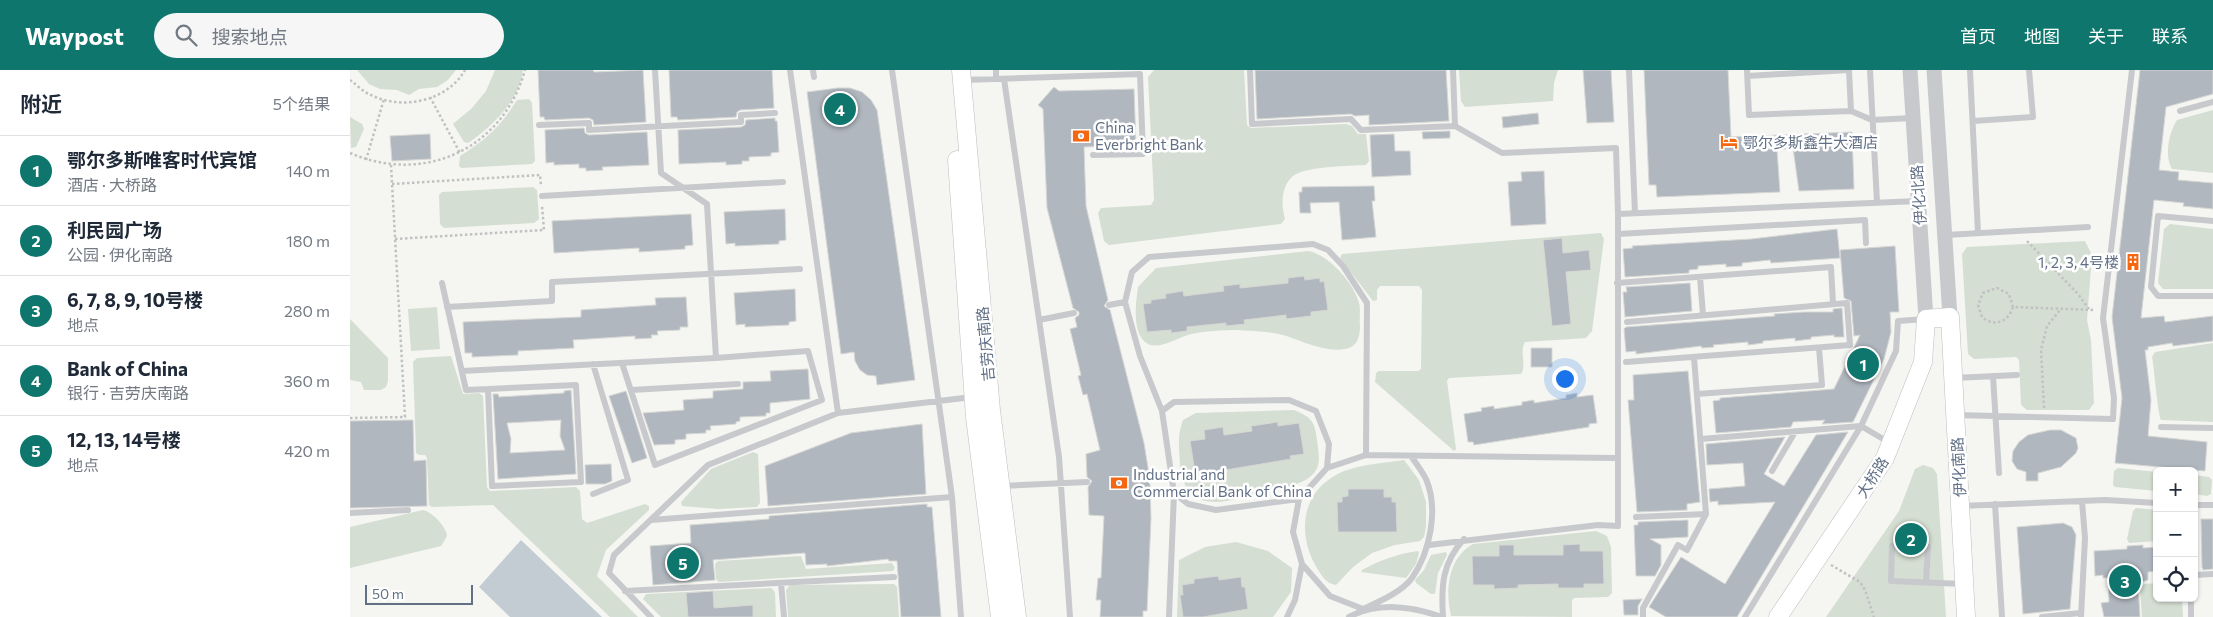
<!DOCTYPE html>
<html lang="zh">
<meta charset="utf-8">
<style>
:root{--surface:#fff;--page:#f6f6f7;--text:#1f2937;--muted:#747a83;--line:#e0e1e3;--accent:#0f766e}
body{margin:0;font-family:Commissioner,"Noto Sans SC",sans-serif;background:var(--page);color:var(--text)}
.controls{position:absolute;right:15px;bottom:15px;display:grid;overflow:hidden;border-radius:8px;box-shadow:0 1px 4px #0004}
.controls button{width:45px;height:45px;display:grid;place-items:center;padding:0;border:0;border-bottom:1px solid var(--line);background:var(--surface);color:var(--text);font:25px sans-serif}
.scale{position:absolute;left:15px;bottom:12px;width:108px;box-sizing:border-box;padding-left:5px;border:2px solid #617086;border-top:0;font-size:14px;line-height:18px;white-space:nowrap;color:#617086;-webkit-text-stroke:4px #fff;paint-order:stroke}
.you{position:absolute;left:1214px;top:308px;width:18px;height:18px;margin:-12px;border:4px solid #fff;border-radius:50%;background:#1a73e8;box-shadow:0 0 0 8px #1a73e833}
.badge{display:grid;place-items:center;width:32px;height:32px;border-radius:50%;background:var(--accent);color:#fff;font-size:16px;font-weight:700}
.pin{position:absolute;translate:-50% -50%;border:2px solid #fff;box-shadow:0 1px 5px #0006}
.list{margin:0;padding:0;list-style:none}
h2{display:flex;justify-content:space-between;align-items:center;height:65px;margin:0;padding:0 20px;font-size:21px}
h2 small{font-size:16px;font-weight:400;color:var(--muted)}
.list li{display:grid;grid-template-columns:32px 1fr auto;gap:15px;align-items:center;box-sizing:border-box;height:70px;padding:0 20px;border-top:1px solid var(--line)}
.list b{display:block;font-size:19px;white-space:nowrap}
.list p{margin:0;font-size:16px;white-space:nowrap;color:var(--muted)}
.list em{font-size:16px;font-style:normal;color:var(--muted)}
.icon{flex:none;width:28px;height:28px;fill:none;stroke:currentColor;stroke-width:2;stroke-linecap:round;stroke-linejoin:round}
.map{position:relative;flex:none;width:1863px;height:547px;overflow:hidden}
header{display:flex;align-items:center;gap:30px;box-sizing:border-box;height:70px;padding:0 25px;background:var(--accent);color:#fff}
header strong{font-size:24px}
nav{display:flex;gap:28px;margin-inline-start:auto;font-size:18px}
.search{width:350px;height:45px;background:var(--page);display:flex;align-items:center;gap:12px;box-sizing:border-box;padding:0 18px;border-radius:28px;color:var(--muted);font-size:19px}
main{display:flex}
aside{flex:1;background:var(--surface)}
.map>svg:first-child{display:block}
.green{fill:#d5ded2}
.water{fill:#c4ccd3}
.building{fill:#b1b7bf;stroke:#d6d7d4;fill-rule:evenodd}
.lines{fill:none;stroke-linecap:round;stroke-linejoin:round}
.secondary-casing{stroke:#bbbec4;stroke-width:19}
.path{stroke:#c0c1c3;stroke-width:2.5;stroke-dasharray:2.5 2.5;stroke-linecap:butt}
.service{stroke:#c7c9cd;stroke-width:6}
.tertiary{stroke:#c7c9cd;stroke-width:15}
.secondary{stroke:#fff;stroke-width:18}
.labels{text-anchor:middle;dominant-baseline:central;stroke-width:5;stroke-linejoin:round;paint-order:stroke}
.poi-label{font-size:15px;fill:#617086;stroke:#fff;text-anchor:start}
.street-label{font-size:15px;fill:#617086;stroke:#fff}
</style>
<header>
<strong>Waypost</strong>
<div class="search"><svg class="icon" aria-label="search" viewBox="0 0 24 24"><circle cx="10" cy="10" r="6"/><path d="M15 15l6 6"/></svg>搜索地点</div>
<nav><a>首页</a><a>地图</a><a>关于</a><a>联系</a></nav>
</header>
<main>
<aside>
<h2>附近<small>5个结果</small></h2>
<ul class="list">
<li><span class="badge">1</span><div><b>鄂尔多斯唯客时代宾馆</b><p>酒店 · 大桥路</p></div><em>140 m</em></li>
<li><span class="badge">2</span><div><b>利民园广场</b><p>公园 · 伊化南路</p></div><em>180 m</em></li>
<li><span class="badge">3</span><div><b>6, 7, 8, 9, 10号楼</b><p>地点</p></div><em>280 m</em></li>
<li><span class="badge">4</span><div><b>Bank of China</b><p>银行 · 吉劳庆南路</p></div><em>360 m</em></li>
<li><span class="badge">5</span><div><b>12, 13, 14号楼</b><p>地点</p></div><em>420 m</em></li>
</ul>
</aside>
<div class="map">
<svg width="1863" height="547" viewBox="0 0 1863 547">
<rect width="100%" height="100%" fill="#f5f6f1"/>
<path class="green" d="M7,0H106L98,10L87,17L69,19L59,25L47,20L30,19L19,14Z
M145,0H173C170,30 141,58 118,73L114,72L103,54L122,38L136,21Z
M804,0H894L897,55L901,58L996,54L1002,56L1008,64H1016L1019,91L1016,95C999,96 956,96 943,106C931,116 931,135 935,149L931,154L759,175L754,171L748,143L751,138L801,135L804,130L798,7Z
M1109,0H1208L1204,13L1203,31L1115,37L1111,31Z
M179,29L182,33L185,91L182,94L111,98L109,96L110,86C138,68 149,58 167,30Z
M1863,40V103L1822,99C1814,86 1819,62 1827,50Z
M0,47L12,54L14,59L6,77L1,78Z
M183,117L187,120L189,149L184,153L94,158L90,154L89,125L92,122Z
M1820,154L1863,159V219H1813L1808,213L1814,159Z
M1251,163L1254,169L1242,261L1236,268L1175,272C1169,282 1177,295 1171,304L1099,308L1097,311L1106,379L1104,381L1025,312L1026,303L1029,301H1068L1071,299L1072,220L1069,216H1030L1027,220V230L1023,231L990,188L992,184Z
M1735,171L1742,185L1737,250L1741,270L1744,333L1739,340H1677L1671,335L1669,290L1666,287L1624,289L1618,284L1612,184L1617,177Z
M958,181C978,184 1004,213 1009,233C1011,240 1009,249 1010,256C1010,265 1008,275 999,278C976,285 950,269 929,264C916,261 900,261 887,260C873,260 855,261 841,264C829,267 810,280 798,274C781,265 786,232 788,217L806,198Z
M87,237L90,279L61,281L58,239Z
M0,249L38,288V311L36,317L31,320H14L11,312L0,310Z
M1863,273V352L1811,350C1808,345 1804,297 1802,287L1805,282Z
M101,286L113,324L129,323L133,326L137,417L140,421L226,417L230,421L232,449L237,453L295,434L299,436V440L256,480L247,506L288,547H260L143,435L82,437L79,435L77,388L75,385H69L66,383L63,292L67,288Z
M944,340C961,347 965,351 967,370C968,380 972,394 964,403C954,415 934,417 919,421C882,430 835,450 830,394C829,377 827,366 833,350L846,343Z
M403,382L408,384L410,433L407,437L368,439L332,436L331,432L361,399Z
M1054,390L1069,410L1076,432V457L1074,467L1070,471L1045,475L1022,483L1003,497L986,515C975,513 972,506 967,498C950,471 949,432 977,411C998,394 1029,394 1054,390Z
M1573,395L1583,398L1587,404L1596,547H1476L1549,441L1565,399Z
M1768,398L1807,402V421L1765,417L1763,415L1764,401Z
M1844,405L1859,407L1862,410L1861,424L1857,426L1844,424Z
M1786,438L1807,440V471L1779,473L1777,469L1783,441Z
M73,440C82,442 96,456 97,466L91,476L0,498V457Z
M1246,461L1257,466L1261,477L1262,523L1258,527L1224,528L1222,530V547L1101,546C1095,520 1098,488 1123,474Z
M886,472L918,481L942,498L941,522L923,547H827L829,490L855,477Z
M1068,481L1069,483L1066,494L1056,508L1011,502L1012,500C1030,490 1047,484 1068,481Z
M1096,482L1097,485L1088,503L1085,524H1081L1066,513L1065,510L1074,500L1081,485Z
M451,486L456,499L542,493L545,498L543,501L369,512L366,509L365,494L368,491Z
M1807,513V528H1832L1833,547H1792L1790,518L1794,514Z
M544,514L547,517L549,547H438L436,520L440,515Z
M421,518L425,522L426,547H311L293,529L296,524Z"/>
<path class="water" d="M171,470L252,547H160L129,517Z"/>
<path class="building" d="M188,0H243L244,2L293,0L296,52L244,55L243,50L239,48L195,50L194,47H190Z
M319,0H422L424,38L390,40L387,42L386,47L328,50L327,47H321Z
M905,0H1096L1099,51L1019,55V45L1005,46L1001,44L907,49Z
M1233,0H1261L1264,52L1237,53Z
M1294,0H1378L1381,67L1502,62L1504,119L1449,121L1443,78L1427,80L1430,122L1307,127L1306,115H1299Z
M1790,0H1863V24L1816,37L1809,100L1829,102L1828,110L1863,113V139L1833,136L1834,133L1804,130L1791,248L1814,246L1815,252L1863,246V271L1823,276L1822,273L1798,277V280H1795L1801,330L1798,366L1857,372L1855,401L1765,393L1772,328L1762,247Z
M704,17L709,21L784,19L786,75L734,77L736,136L758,230L754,236L760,240L794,373L799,404L795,409L800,414L801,448L797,541H793V547H750L751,530H746L748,508H751L754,446L739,445L738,417L742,411L737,407L736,384L750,380L737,324L733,325L728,306L731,305L720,259L727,257L725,248L729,245V242L723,238L697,138L693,39L688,35Z
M488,18H500L512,22L521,30L527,40L565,310L527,315L526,306L517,305L510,300L505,291L504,282L491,284L457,22Z
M1188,43L1189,54L1153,58L1152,47Z
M425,48V51H427L429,82L421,83V86L399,87V91H392V94L376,95V92L329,94L328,60L391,57L395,55L396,50Z
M234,58L235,63L239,65L297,62L299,95L252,97L253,100L236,101V98H229V94L204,95V92L196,93L195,60Z
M1100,61V68L1073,69L1072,62Z
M80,64L81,89L42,91L40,66Z
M1044,64L1045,81H1060L1061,105L1022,107L1020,65Z
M1194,101L1196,154L1161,156L1158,112L1172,111L1171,102Z
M1024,116L1025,131H1022L1026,167L992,170L989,132L960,133L961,143H950L949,122H952V117Z
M435,139L436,170L429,171V174L385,176V173L376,174L374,142Z
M341,144L343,175L335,176V179L289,182V178L204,183L202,151Z
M1487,159L1490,188L1421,193L1420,190L1392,193V196L1376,197V194L1348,196V199L1339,200V203L1275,207L1273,179L1283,178L1282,176L1401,169Z
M1212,168L1213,183L1239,180L1241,200L1216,202L1221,254L1202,256L1193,170Z
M1545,176L1549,242H1540L1541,262L1534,289L1503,352L1472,354L1475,350L1443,352L1441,357L1366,363L1363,331L1370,330V328L1484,319L1510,265L1504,266L1501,231L1494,228L1490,180Z
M954,206L955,210L970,208V212L974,211L978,240L961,242V246L936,249V245L894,250L895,254L876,256V253L837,257V261L821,263V260L797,262L793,234L801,233V230L816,228L815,224L833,221L834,226L874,221L873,216L890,214V218L919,215L938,213V208Z
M1340,213L1342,241L1275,247L1273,222H1277L1276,217Z
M445,219L446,251L439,252V255L395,257V254L386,255L384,223Z
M336,227L338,257H330V260L307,261L308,265H301L302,268L285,269V266L223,270L224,278L168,281V285L122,287V283H115L113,252L231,247V240L306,235L305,228Z
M1492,238L1494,267H1484V265L1461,267V269L1445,271V268L1413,271V273L1398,275V272L1363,275L1364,277L1352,278L1351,276L1286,284V281L1276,282L1274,259L1276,257L1425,246L1424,244L1454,242H1483V239Z
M1181,278H1202V297H1181Z
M458,299L460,329L420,333V343H416V346L390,347V351L386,352V354L360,356L361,360H356V363L336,364V369L325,370V374L304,375L293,343L334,340L333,330L363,328V321L393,319V312L421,311L420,301Z
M1338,301L1350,432L1337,434V440L1287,442L1278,330H1284L1283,305Z
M221,320L226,404L148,409L143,324H148L149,327L214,323V321ZM211,350L210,366L215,380L160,383L161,369L157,353Z
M276,321L297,388L282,393L259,326Z
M1227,323V327L1243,325L1247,353L1239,354V357L1124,375L1123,372H1118L1114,344L1132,341L1131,338L1144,336V339L1172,335V332L1184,330V333L1216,328V325Z
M63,350L64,391L76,390L77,436L0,438V351Z
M928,352V356L949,353L954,384L940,386L941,389L852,404V401L845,402L840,371L855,369L854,360L873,357L874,365L902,361L901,356Z
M572,354L576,424L418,436L415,396L501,363Z
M1700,360H1711L1726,368L1728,378L1726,383L1711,397L1688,403V411H1676V402L1667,399L1662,391L1663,381L1669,372L1678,365Z
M1498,362L1387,547H1316L1299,537L1331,487L1375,514L1425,432L1368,435V431L1360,432L1359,419L1395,416L1393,393L1357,395L1356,374L1435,367L1414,404L1434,416L1466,365Z
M261,394L262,411L255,414H236L235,395Z
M998,419H1034V427H1042V432H1046L1047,462H988L987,432H992V427L998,426Z
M577,434V437H582L591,547H551L547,491H539L538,489L477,496V494L456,495L455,483L363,490L365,510L303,515L300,476L341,473L340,455L419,449V446Z
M1851,449H1863V499L1853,500L1852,497Z
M1338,450V467L1300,469L1311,475V495L1305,506H1286L1284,455H1288V452Z
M1713,453L1722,457L1726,465L1720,539L1673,544L1667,457Z
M1230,474V481H1253L1254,514H1234V518H1208V514L1168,515V518L1144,519V515H1123L1122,486H1149V475H1164V485H1213V475Z
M1793,475V478L1807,477V501L1798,502V510L1788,513L1790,547H1754L1751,533L1759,532L1758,508H1753V505L1745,506L1744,481L1777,479V476Z
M868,506L869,510L891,507L892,517H895L898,539L853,547H833L830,525H833L832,515L844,513V509Z
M363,521L364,538L403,535V547H338L336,523Z
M1292,529L1288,536V545H1274L1273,530Z"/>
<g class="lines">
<g class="secondary-casing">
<path id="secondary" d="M611,0L641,340L667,547
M607,90L625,347L650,547
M1428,547L1535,388L1573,292L1576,249L1600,247L1616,547"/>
</g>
<path class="path" d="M0,10C6,14 12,21 19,24C50,41 97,32 115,0
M80,27L110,83
M0,83C74,115 153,79 175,0
M16,90L34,29
M42,114L190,105L191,116
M45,169L194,160L192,136
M1677,171L1728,224L1739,239
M1663,237C1658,253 1644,257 1632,247L1628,235L1633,223L1647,218L1659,224L1663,237L1745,240
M1694,338L1691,280L1697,256L1711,239
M0,348L55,347L41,95
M1481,495L1510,512L1515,520L1524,547"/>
<path class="service" d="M440,0L488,343
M463,0L464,7
M542,0L602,427L611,547
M646,0V9
M900,0L902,54L1001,49L1011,60L1105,56
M1279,0L1285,143
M1397,0L1399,45L1501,41L1522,50L1563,48
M1499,0L1501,41
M1520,0L1527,132
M1620,0L1628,163
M1398,6L1499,0
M654,9L709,387L720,547
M613,10L790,4L793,84L743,85
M1830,41L1863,32
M1623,51L1683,47L1679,0
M189,55L239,53V60L391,52V45L425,43
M192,126L433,112
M1268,144L1568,131
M1863,151L1808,146L1801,217L1808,226H1863
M1268,164L1515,150L1516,173
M1596,165L1738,157
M1350,207L1353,245
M92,213L116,320L226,315L231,412L142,416L138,319
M1267,213L1481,197L1483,234
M759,235L775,232
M97,237L202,231V212L450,199
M689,250L724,243
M1276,292L1500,275L1497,233L1277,252
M272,293L305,395L472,330L458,281L366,288
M112,301L366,288L357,134L311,103L305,0
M1643,306L1649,403
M1604,308L1667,305
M281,320L388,314
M1347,324L1472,315L1469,278
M812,341L824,332L939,330L966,341L979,374L977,398
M1606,345L1763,349L1764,328L1753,248L1782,0
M1811,357L1863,358
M1351,369L1511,356L1540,373
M1061,386C1066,393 1072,401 1076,409C1089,439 1080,482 1062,508C1052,522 1028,532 1013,539L980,526L952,494L943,462L949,429L977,398L1016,385L1266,388
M1422,401L1445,362
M800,409L822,408
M652,416L737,412
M824,423L838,434L866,440L949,429
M243,424L278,410L243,294
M1645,434L1652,547
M1844,435H1863
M1611,436L1755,430L1807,433
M0,443L58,440
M1286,447L1356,444
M301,450L602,427
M1079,475L1248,455L1268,456V144L1266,78L1152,83L1105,56L1103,0
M1844,505L1863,504
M1576,512L1578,477L1542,476L1541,511L1613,514
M431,513L434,547
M275,521L544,507
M1841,528V547
M301,547L259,503L264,485L358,395L488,343L622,327
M819,547L824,423L812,341L790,286L775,232L782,202L799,187L963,174L978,180L993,196L1017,233L1016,385
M937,547L945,530L952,494
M999,547C1028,531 1061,536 1092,547
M1093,547C1091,516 1092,493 1114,469
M1293,547V538L1328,475L1337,480L1356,444L1344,287
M1395,547L1511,356L1546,281L1548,251L1576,249
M1692,547L1730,543
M1731,547L1735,468L1732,431"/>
<path class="tertiary" d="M1560,0L1576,249
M1584,0L1600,247"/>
<use href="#secondary" class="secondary"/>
</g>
<defs>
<g id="bank-bare" transform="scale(1.35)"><path d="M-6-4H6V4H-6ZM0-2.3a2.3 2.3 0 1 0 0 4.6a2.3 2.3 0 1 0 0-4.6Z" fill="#f56611" stroke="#fff" stroke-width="2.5" paint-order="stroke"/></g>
<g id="hotel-bare" transform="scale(1.35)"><path d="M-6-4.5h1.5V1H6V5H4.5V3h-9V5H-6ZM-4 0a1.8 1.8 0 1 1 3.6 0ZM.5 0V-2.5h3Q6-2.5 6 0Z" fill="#f56611" stroke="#fff" stroke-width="2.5" paint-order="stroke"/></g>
<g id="building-bare" transform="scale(1.35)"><path d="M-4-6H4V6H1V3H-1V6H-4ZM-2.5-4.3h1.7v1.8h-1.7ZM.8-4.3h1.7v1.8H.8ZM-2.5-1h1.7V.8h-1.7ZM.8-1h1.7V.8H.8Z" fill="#f56611" stroke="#fff" stroke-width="2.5" paint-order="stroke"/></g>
</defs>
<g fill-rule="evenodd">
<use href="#bank-bare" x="731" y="66"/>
<use href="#hotel-bare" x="1379" y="72"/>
<use href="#building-bare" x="1783" y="192"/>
<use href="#bank-bare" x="769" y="413"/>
</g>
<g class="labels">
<g class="poi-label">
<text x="745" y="57">China<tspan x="745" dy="17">Everbright Bank</tspan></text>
<text x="1393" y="72">鄂尔多斯鑫牛大酒店</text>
<text x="1769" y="192" text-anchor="end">1, 2, 3, 4号楼</text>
<text x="783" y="404">Industrial and<tspan x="783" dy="17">Commercial Bank of China</tspan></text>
</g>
<g class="street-label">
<text transform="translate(1568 125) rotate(-94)">伊化北路</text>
<text transform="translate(635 274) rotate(-95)">吉劳庆南路</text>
<text transform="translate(1608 397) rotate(-93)">伊化南路</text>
<text transform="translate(1522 407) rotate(-57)">大桥路</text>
</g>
</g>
</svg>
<div class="controls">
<button>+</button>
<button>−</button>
<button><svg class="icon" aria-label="locate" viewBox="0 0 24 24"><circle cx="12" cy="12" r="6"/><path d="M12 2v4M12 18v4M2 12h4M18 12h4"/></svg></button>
</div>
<div class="scale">50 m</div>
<div class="you"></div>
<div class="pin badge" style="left:1513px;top:294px">1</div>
<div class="pin badge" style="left:1561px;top:469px">2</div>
<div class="pin badge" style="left:1775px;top:511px">3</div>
<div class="pin badge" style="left:490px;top:39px">4</div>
<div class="pin badge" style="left:333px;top:493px">5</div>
</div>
</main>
